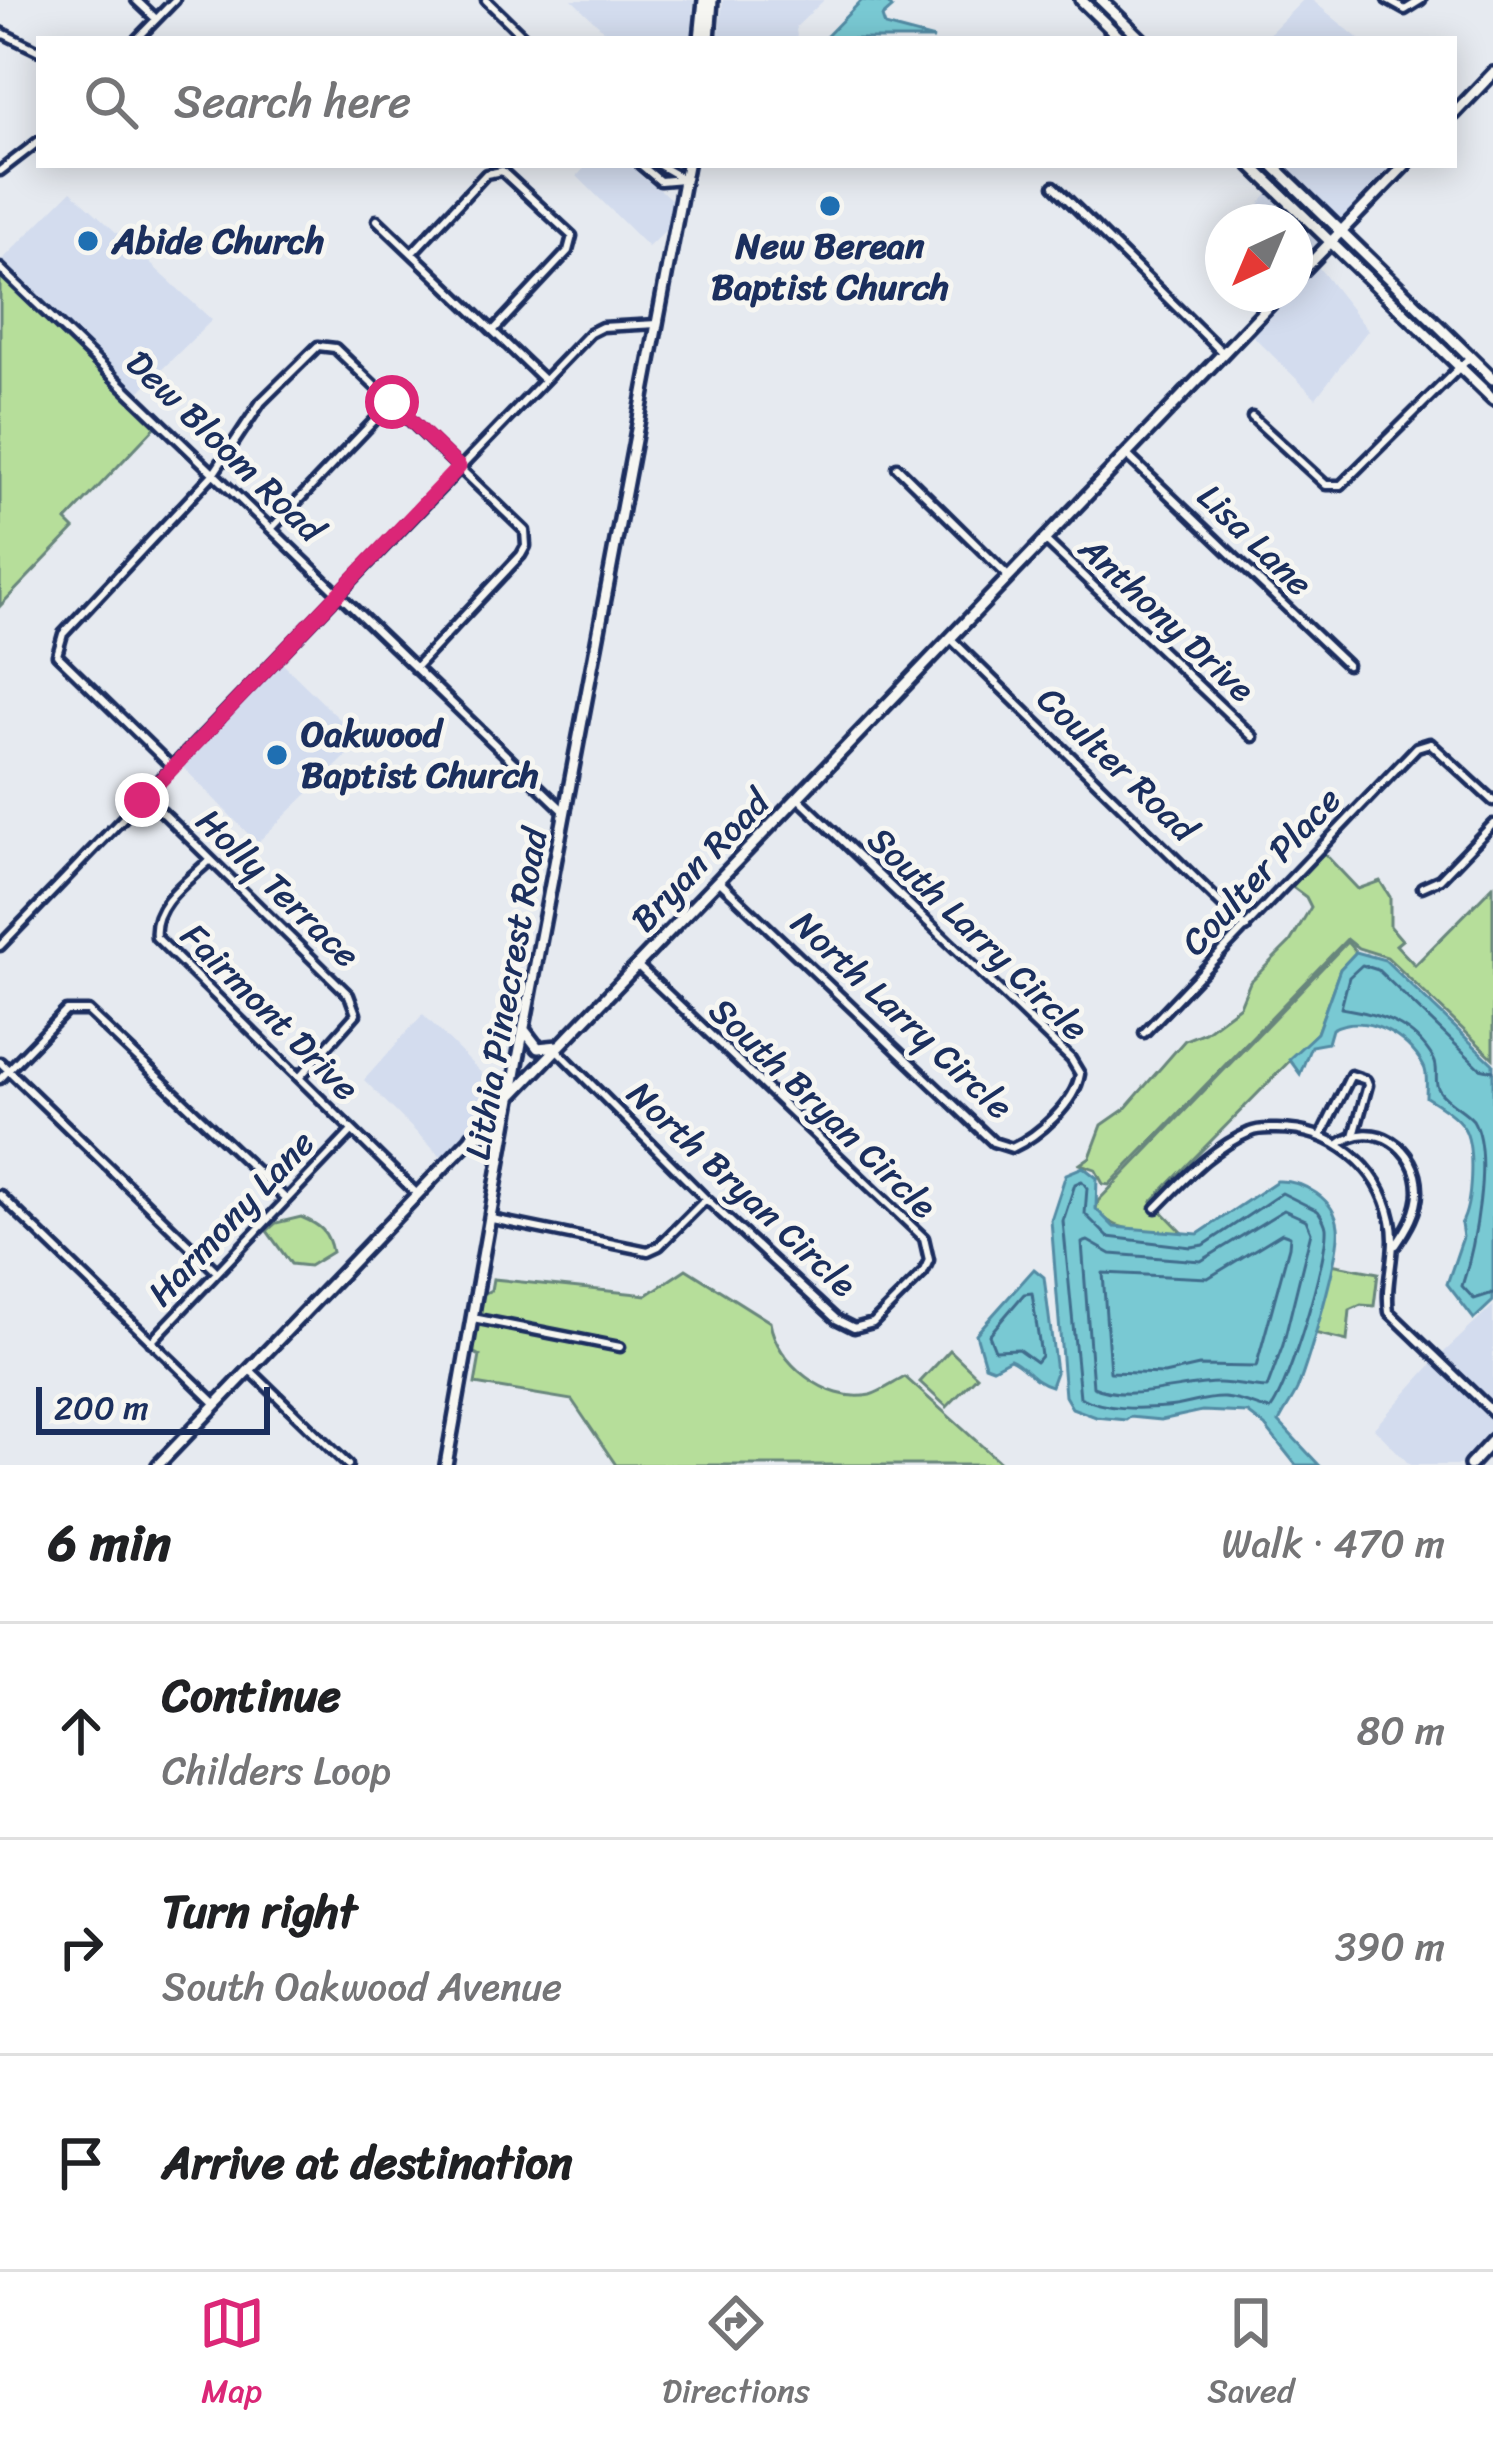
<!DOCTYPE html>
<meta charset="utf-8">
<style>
:root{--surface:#fff;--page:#f6f6f6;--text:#202124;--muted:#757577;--line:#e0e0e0;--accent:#db2777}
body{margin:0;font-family:Sriracha,sans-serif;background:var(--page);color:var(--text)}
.compass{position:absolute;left:1205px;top:204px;width:108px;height:108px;border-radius:50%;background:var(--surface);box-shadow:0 6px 30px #0003;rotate:224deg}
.scale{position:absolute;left:36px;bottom:30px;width:234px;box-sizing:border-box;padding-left:12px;border:6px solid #1b2f5e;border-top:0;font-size:33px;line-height:42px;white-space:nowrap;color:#1b2f5e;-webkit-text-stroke:9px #f6f6f2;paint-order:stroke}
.stop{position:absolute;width:36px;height:36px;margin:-27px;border:9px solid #db2777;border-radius:50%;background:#fff}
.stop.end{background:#db2777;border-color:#fff;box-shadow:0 3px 12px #0008}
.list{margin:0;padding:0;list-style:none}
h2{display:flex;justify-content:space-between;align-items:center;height:156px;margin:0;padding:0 48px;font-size:51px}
h2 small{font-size:39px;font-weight:400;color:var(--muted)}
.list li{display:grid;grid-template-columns:78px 1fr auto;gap:36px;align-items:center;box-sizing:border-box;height:216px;padding:0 48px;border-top:3px solid var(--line)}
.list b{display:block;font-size:45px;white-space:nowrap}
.list p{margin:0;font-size:39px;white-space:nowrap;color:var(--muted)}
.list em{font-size:39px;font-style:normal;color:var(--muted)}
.icon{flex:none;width:66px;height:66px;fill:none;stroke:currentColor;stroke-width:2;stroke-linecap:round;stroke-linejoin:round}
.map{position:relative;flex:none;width:1493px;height:1465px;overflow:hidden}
.search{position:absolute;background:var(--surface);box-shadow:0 6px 30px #0003;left:36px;right:36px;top:36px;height:132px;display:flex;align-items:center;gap:30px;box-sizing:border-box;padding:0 42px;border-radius:0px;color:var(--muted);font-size:45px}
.sheet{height:804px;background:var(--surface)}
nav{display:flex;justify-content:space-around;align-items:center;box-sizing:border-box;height:168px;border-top:3px solid var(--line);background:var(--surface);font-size:33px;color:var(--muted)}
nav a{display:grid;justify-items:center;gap:6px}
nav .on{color:var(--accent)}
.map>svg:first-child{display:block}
.built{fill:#d3dcee}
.green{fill:#b6de9a;stroke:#68867c;stroke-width:3}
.water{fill:#79c9d3;stroke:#538ba4;stroke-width:3}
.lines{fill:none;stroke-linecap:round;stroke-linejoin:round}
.shore{stroke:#416d8d;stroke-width:3}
.minor-casing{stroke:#1b2f5e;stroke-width:15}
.tertiary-casing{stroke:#1b2f5e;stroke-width:18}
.secondary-casing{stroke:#1b2f5e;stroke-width:18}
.minor{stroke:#f6f6f2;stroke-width:6}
.tertiary{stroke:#f6f6f2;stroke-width:9}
.secondary{stroke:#f6f6f2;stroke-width:9}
.route{stroke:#db2777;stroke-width:15}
.poi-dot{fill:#1f6fb2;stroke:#f6f6f2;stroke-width:4.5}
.labels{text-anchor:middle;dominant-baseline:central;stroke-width:10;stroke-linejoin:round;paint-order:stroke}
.poi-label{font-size:36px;font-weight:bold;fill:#1b2f5e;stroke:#f6f6f2;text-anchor:start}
.street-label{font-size:36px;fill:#1b2f5e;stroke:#f6f6f2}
</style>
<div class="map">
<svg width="1493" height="1465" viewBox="0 0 1493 1465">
<rect width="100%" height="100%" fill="#e6eaf0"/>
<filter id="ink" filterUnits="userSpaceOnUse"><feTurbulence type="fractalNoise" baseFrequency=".00833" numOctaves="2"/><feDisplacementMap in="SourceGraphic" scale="24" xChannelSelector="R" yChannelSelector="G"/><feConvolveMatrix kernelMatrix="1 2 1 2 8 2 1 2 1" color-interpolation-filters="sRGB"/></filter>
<g filter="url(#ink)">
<path class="built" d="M572,0H694L692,39H613Z
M723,0H824L796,27L797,39H718Z
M1303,0H1312L1359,39H1264Z
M587,165H633L675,203L671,225L648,247L577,176Z
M1279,165H1400L1342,225Z
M71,191L212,320L138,393L0,262Z
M1271,191L1326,242L1295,273V222H1243Z
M1316,264L1368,330L1316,398L1249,332L1286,294H1295V285Z
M280,661L362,741L257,843L181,765Z
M423,1014L504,1096L444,1160L364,1080Z
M1493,1306V1406L1440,1356Z
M1434,1362L1493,1419V1434L1464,1465H1410L1374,1428Z"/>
<path class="green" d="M0,275L157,425L66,521L74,529L0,606Z
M1323,852L1358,889L1380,881L1390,897V926L1402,940L1396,945L1415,965L1493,886V1058L1387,957L1358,948L1347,939L1109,1185L1103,1184L1095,1169L1080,1164L1090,1157L1102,1125L1125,1109L1185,1040L1205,1032L1240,1006L1250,982L1290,942L1311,907L1306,897L1291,886Z
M1347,942L1356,952L1340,969L1317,1033L1152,1201L1184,1234C1154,1231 1115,1236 1096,1209L1098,1201Z
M301,1217C320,1225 328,1231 332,1252L309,1266L291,1264L267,1231L276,1223Z
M1331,1264L1378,1273L1374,1306L1361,1305L1350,1310L1347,1341L1314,1333Z
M686,1269L770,1322C776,1362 827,1404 870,1395C881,1392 895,1382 905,1377L1003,1465H616L572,1400L475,1384L480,1356L471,1351L482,1295L491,1290L493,1279L647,1295Z
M950,1350L977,1376L947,1407L920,1382Z"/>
<path class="water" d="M862,0L888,3L892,8L882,17L885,26L934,39H824Z
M1356,952L1385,960L1493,1064V1301L1474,1319L1447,1284L1463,1237L1461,1224C1472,1206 1475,1146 1464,1128C1456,1115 1439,1105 1426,1097C1426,1089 1428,1074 1424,1067C1408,1035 1364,1012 1332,1029L1328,1043L1311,1046L1300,1074L1289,1059L1317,1033L1340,969Z
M1083,1167L1097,1178L1096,1209L1114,1227L1198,1234L1277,1181C1303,1180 1335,1199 1338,1227C1341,1254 1308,1361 1297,1390C1292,1401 1284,1411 1279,1422L1319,1465H1296L1265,1426L1248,1413L1202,1411L1161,1420L1130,1417L1126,1420L1096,1417L1072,1408L1065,1396L1051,1220L1066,1174Z
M1034,1269L1044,1277L1056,1372L1051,1386C1033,1382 1025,1365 1010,1359L993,1368L985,1365L976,1334Z"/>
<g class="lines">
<path class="shore" d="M1493,1071L1480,1068L1378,970L1362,965L1349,977L1341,1008C1379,1014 1414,1024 1434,1060C1439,1069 1434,1080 1438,1088C1443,1100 1464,1109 1473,1120C1493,1154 1474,1249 1462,1286L1474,1299L1493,1293
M1082,1181L1087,1188L1085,1214L1108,1237L1191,1247L1204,1245L1282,1193L1318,1211C1322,1217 1325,1221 1326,1228C1328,1257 1289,1387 1270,1410C1256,1407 1242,1399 1224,1398C1204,1397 1186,1406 1166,1407C1138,1409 1105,1410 1080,1397L1063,1221L1075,1184Z
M1284,1210L1306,1220L1311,1232L1283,1345L1267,1388C1252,1388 1235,1383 1219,1383C1181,1383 1130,1403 1093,1387L1082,1243L1088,1241L1111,1254L1201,1261Z
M1282,1233L1290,1236L1289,1247L1256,1367L1199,1366L1164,1374L1110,1372L1103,1273L1208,1278Z
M1032,1293L1041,1356L1036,1362L1018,1349L995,1350L989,1335L1024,1294Z"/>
<g class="minor-casing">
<path id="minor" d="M136,0L155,18
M486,0L526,39
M1387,0L1405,10L1421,0
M0,32L39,51
M137,39L175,0
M641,165L660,181L683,179
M659,165L680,177
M0,171L39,141
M1054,186L1223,353
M377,220L544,380
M413,252L486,174L502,171L572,236L568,251L493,331
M0,268L564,811
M1252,417L1326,485H1341L1471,356
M1126,454L1347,665
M897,467L1009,577
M271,529L392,402
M1045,540L1253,737
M950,638L1246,928
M172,767L57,655L63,634L214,473L261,402L318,346L335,348L525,531L526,546L521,555L415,668
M141,800L157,807L349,995L356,1014L299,1078
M210,860C188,881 152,904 156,937L417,1194
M719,881L993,1142L1012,1148C1038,1136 1075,1104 1080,1074L1071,1059L798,798
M1422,887L1440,879L1493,824
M0,946L590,333L602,327L657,324
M1144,1033L1417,747L1430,743L1493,801
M558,1051L706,1199L836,1319L854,1328L873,1323L923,1273L929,1260L924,1238L638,966
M0,1062L217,1272
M0,1079L66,1011H88L285,1198
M1321,1136L1351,1075L1366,1080L1368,1085L1354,1136
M1338,1145C1374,1117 1418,1148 1418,1191C1418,1211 1407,1229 1396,1245
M0,1195L217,1405
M1156,1208C1185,1179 1212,1148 1250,1132C1258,1128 1268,1129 1277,1129C1333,1129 1379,1165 1391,1220C1398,1252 1384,1281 1389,1312L1493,1412
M492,1219L648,1251L659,1246L706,1199
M473,1318L620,1347
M151,1342L351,1132
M250,1370L348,1465"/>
</g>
<g class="tertiary-casing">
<path id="tertiary" d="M1454,114L1493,73
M1295,279L1405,165
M158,1465L1280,294
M1470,1465L1493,1440"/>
</g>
<g class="secondary-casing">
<path id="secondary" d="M1081,0L1121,39
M1101,0L1141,39
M700,39L704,0
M709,39L712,0
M1251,165L1493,399
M1273,165L1493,379
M525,1031L538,1048L558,1046
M472,1136L489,1135L502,1148
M446,1465L518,1059L687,165"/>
</g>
<use href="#minor" class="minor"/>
<use href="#tertiary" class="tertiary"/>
<use href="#secondary" class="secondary"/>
</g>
</g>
<g class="lines" filter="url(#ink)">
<path class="route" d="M142,800L459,467L392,402"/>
</g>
<g class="poi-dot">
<circle cx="830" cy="206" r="12"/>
<circle cx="88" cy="241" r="12"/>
<circle cx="277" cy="755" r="12"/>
</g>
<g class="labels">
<g class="poi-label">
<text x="112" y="241">Abide Church</text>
<text x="830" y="246" text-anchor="middle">New Berean<tspan x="830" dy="41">Baptist Church</tspan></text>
<text x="301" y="734">Oakwood<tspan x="301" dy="41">Baptist Church</tspan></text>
</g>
<g class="street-label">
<text transform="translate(225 446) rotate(44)">Dew Bloom Road</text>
<text transform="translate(1255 540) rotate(44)">Lisa Lane</text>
<text transform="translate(1167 619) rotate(43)">Anthony Drive</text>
<text transform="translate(1117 764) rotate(44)">Coulter Road</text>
<text transform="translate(700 861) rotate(-46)">Bryan Road</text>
<text transform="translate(1261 871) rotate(-47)">Coulter Place</text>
<text transform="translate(278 888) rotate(44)">Holly Terrace</text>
<text transform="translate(978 934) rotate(44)">South Larry Circle</text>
<text transform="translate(506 994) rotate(-80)">Lithia Pinecrest Road</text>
<text transform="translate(270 1012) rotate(45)">Fairmont Drive</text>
<text transform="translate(902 1015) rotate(43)">North Larry Circle</text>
<text transform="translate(823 1108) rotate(44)">South Bryan Circle</text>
<text transform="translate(742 1189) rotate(43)">North Bryan Circle</text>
<text transform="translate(231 1218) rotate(-47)">Harmony Lane</text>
</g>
</g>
</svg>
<svg class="compass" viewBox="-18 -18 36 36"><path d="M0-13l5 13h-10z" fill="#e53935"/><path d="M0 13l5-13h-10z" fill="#757577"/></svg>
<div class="scale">200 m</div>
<div class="stop" style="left:392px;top:402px"></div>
<div class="stop end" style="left:142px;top:800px"></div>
<div class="search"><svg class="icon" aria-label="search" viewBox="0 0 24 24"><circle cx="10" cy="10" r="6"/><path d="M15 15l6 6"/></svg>Search here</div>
</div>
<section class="sheet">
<h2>6 min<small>Walk · 470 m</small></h2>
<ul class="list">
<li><svg class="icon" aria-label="ahead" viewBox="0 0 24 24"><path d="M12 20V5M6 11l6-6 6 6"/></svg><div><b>Continue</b><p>Childers Loop</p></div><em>80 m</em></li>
<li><svg class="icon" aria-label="right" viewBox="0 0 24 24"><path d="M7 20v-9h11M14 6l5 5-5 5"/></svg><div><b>Turn right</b><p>South Oakwood Avenue</p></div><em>390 m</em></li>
<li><svg class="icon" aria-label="arrive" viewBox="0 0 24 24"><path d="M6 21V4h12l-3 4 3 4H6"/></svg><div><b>Arrive at destination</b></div></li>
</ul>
</section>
<nav>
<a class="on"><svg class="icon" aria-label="map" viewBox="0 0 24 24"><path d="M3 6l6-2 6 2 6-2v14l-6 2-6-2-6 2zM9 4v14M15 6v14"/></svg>Map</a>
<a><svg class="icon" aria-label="directions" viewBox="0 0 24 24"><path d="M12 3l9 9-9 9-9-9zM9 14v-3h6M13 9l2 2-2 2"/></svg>Directions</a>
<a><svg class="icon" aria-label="saved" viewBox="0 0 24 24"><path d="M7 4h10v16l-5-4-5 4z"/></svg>Saved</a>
</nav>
